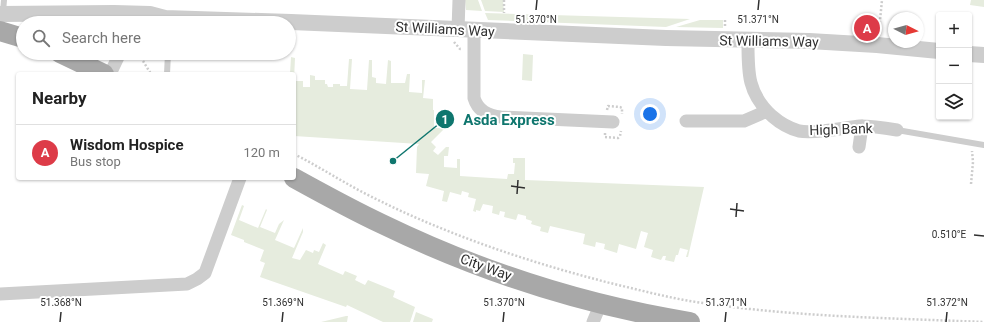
<!DOCTYPE html>
<meta charset="utf-8">
<style>
:root{--surface:#fff;--page:#f6f6f6;--text:#222;--muted:#767676;--line:#e0e0e0;--accent:#dd3b48}
body{margin:0;font-family:Roboto,sans-serif;background:var(--page);color:var(--text)}
.controls{position:absolute;right:12px;top:12px;display:grid;overflow:hidden;border-radius:4px;box-shadow:0 1px 3px #0004}
.controls button{width:36px;height:36px;display:grid;place-items:center;padding:0;border:0;border-bottom:1px solid var(--line);background:var(--surface);color:var(--text);font:20px sans-serif}
.compass{position:absolute;left:888px;top:12px;width:36px;height:36px;border-radius:50%;background:var(--surface);box-shadow:0 1px 3px #0004;rotate:96deg}
.you{position:absolute;left:650px;top:114px;width:14px;height:14px;margin:-10px;border:3px solid #fff;border-radius:50%;background:#1a73e8;box-shadow:0 0 0 6px #1a73e833}
.badge{display:grid;place-items:center;width:26px;height:26px;border-radius:50%;background:var(--accent);color:#fff;font-size:13px;font-weight:700}
.pin{position:absolute;translate:-50% -50%;border:2px solid #fff;box-shadow:0 1px 4px #0006}
.list{margin:0;padding:0;list-style:none}
h2{display:flex;justify-content:space-between;align-items:center;height:52px;margin:0;padding:0 16px;font-size:17px}
h2 small{font-size:13px;font-weight:400;color:var(--muted)}
.list li{display:grid;grid-template-columns:26px 1fr auto;gap:12px;align-items:center;box-sizing:border-box;height:56px;padding:0 16px;border-top:1px solid var(--line)}
.list b{display:block;font-size:15px;white-space:nowrap}
.list p{margin:0;font-size:13px;white-space:nowrap;color:var(--muted)}
.list em{font-size:13px;font-style:normal;color:var(--muted)}
.icon{flex:none;width:22px;height:22px;fill:none;stroke:currentColor;stroke-width:2;stroke-linecap:round;stroke-linejoin:round}
.map{position:relative;flex:none;width:984px;height:322px;overflow:hidden}
.search{position:absolute;background:var(--surface);box-shadow:0 1px 3px #0004;left:16px;top:16px;width:280px;height:44px;display:flex;align-items:center;gap:10px;box-sizing:border-box;padding:0 14px;border-radius:22px;color:var(--muted);font-size:15px}
.panel{position:absolute;background:var(--surface);box-shadow:0 1px 3px #0004;left:16px;top:72px;width:280px;height:108px;border-radius:4px}
.map>svg:first-child{display:block}
.green{fill:#e6ecde}
.lines{fill:none;stroke-linecap:round;stroke-linejoin:round}
.path{stroke:#cdcdcd;stroke-width:2.5;stroke-dasharray:2 2;stroke-linecap:butt}
.service{stroke:#cdcdcd;stroke-width:6}
.minor{stroke:#cdcdcd;stroke-width:13}
.tertiary{stroke:#cdcdcd;stroke-width:16}
.primary{stroke:#a8a8a8;stroke-width:20}
.ticks{fill:none;stroke:#303030;stroke-width:1.5}
.labels{text-anchor:middle;dominant-baseline:central;stroke-width:4;stroke-linejoin:round;paint-order:stroke}
.street-label{font-size:14px;fill:#303030;stroke:#fff}
.ticks-label{font-size:10px;text-anchor:middle;fill:#303030;stroke:#fff;stroke-width:4;stroke-linejoin:round;paint-order:stroke}
.leader{fill:none;stroke:#0f766e;stroke-width:1.5}
.callout-dot{fill:#0f766e;stroke:#fff;stroke-width:1.5}
.mark-label{font-size:12px;text-anchor:middle;font-weight:bold;fill:#fff}
.callout-label{font-size:15px;text-anchor:middle;font-weight:bold;fill:#0f766e;stroke:#fff;stroke-width:4;stroke-linejoin:round;paint-order:stroke}
</style>
<div class="map">
<svg width="984" height="322" viewBox="0 0 984 322">
<rect width="100%" height="100%" fill="#fff"/>
<path class="green" d="M465,0H478L482,11L466,10Z
M481,0H503L504,12L485,11Z
M971,0H984V7L970,5Z
M485,13L690,19L666,27L488,20Z
M700,20H723V28L676,27Z
M523,54L533,55L532,81L522,80Z
M291,57L295,58L294,80V74H290Z
M349,59H352L350,89L367,90L369,60H372V77L376,78V83L386,84L388,60L391,61V83H405L407,74H410L409,92L422,93V80H425L423,98L433,99V110H434V128H445L431,142L436,147L433,151L438,155L446,147H449L448,156H444V167L457,168V159H460V176L507,179L508,174H514L515,163H513V158H525V180L704,187L688,257H686L688,250L680,248L678,255H676L674,262L665,260L666,256H663L661,260L651,257L653,250L644,247L648,233L641,231L636,249L619,244L617,253L604,249L605,244L596,242L595,247L583,244L585,234L550,226L548,233L540,231L541,227L531,224L532,221L526,219V216L518,214L516,220L504,217L505,212L500,211L499,215L492,213L493,206L483,204L480,211L476,210V212L473,211L476,199L468,197L469,193L462,191L461,195L450,192L447,202L442,201L444,191L426,186L429,174L416,173L417,147L419,144L294,136V81H303V87H310V75L315,76V80H325V84H327L328,87H333V84H340V86H347Z
M242,205L244,206L239,220L258,228L266,209L267,210L260,227L275,233L279,224L284,220L275,240L294,248L303,228V232L292,258L300,260L306,250L313,253L314,250L319,252L323,243L326,245L318,264L343,275L345,271L357,276L355,280L365,285L368,280L395,291L393,297L415,307L410,322H383L347,305L346,307L260,277L265,263L260,261L264,250L244,242V240L231,235Z
M416,312L433,319L432,322H413Z
M346,316H348L347,322H321Z"/>
<g class="lines">
<path class="path" d="M504,0V13
M725,26V19
M879,31L882,0
M454,42L460,49H462
M143,53V61L151,74
M607,110L608,106L620,107L622,108V114
M605,133V137L618,138L620,136L621,131
M294,154C320,167 344,183 370,196C447,235 531,263 614,284C644,291 673,299 703,303C796,317 890,318 984,322
M971,184L973,162L972,151"/>
<path class="service" d="M3,12L4,0
M167,74L168,53
M897,130L984,145"/>
<path class="minor" d="M145,23L165,18
M458,30L459,0
M474,31V98C478,111 488,116 501,117L613,122
M748,40C748,72 747,93 772,116C780,123 788,128 799,131C815,134 843,128 860,126C872,126 885,128 897,130
M110,74L120,53
M686,121H744L767,111
M859,147L862,126
M0,294L187,284L197,279L205,273L240,178
M593,322L601,303"/>
<path class="tertiary" d="M0,14L114,13L150,14L165,18L291,22L666,38L809,41L877,45L939,51
M969,54L984,55"/>
<path class="primary" d="M0,31L23,38
M60,53L104,74
M294,178C323,194 352,210 382,224C479,271 584,305 690,322"/>
</g>
<path class="ticks" d="M536,10L537,0M758,10L759,0M511,186L525,188M517,194L518,180M730,209L744,211M736,217L737,203M974,235L984,236M60,322L61,312M282,322L283,312M503,322L504,312M725,322L726,312M946,322L947,312"/>
<g class="labels">
<g class="street-label">
<text transform="translate(445 29) rotate(3)">St Williams Way</text>
<text transform="translate(769 41) rotate(1)">St Williams Way</text>
<text transform="translate(841 129) rotate(-2)">High Bank</text>
<text transform="translate(486 267) rotate(20)">City Way</text>
</g>
</g>
<g class="ticks-label">
<text x="536" y="23">51.370°N</text>
<text x="758" y="23">51.371°N</text>
<text x="949" y="238">0.510°E</text>
<text x="61" y="306">51.368°N</text>
<text x="283" y="306">51.369°N</text>
<text x="504" y="306">51.370°N</text>
<text x="726" y="306">51.371°N</text>
<text x="947" y="306">51.372°N</text>
</g>
<path class="leader" d="M393 161L445 119"/>
<g class="callout-dot">
<circle cx="393" cy="161" r="4"/>
<circle cx="445" cy="119" r="10"/>
</g>
<g class="mark-label">
<text x="445" y="124">1</text>
</g>
<g class="callout-label">
<text x="509" y="125">Asda Express</text>
</g>
</svg>
<div class="controls">
<button>+</button>
<button>−</button>
<button><svg class="icon" aria-label="layers" viewBox="0 0 24 24"><path d="M12 4l9 5-9 5-9-5zM3 14l9 5 9-5"/></svg></button>
</div>
<svg class="compass" viewBox="-18 -18 36 36"><path d="M0-13l5 13h-10z" fill="#e53935"/><path d="M0 13l5-13h-10z" fill="#767676"/></svg>
<div class="you"></div>
<div class="pin badge" style="left:867px;top:28px">A</div>
<div class="search"><svg class="icon" aria-label="search" viewBox="0 0 24 24"><circle cx="10" cy="10" r="6"/><path d="M15 15l6 6"/></svg>Search here</div>
<section class="panel">
<h2>Nearby<small></small></h2>
<ul class="list">
<li><span class="badge">A</span><div><b>Wisdom Hospice</b><p>Bus stop</p></div><em>120 m</em></li>
</ul>
</section>
</div>
